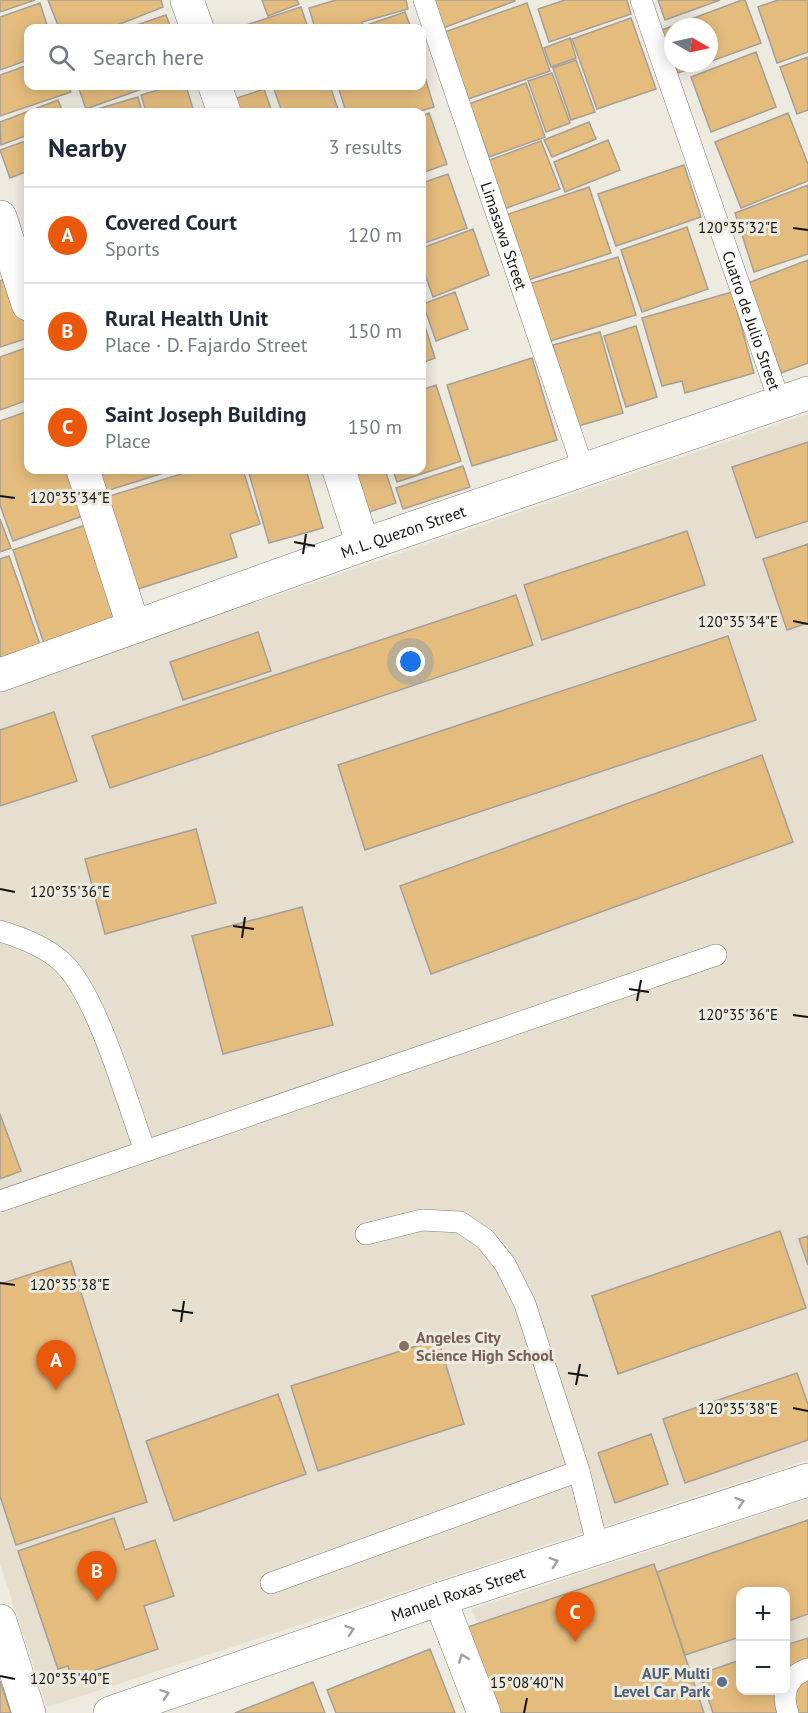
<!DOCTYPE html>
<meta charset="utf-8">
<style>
:root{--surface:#fff;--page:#f6f6f7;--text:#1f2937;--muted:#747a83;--line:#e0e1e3;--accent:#ea580c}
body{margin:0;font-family:"PT Sans",sans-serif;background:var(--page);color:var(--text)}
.controls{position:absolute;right:18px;bottom:18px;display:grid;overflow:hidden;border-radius:12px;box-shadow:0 3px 15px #0003}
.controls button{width:54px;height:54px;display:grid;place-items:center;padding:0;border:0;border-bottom:2px solid var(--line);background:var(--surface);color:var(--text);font:30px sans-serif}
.compass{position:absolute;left:664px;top:18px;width:54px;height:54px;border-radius:50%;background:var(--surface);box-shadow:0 3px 15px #0003;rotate:99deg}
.you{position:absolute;left:411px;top:662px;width:21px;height:21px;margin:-15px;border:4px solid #fff;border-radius:50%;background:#1a73e8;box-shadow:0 0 0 9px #1a73e833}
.badge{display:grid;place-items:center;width:39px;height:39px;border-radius:50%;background:var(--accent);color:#fff;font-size:20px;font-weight:700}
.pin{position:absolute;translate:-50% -50px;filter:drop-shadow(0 2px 3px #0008)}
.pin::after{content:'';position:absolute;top:32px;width:21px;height:18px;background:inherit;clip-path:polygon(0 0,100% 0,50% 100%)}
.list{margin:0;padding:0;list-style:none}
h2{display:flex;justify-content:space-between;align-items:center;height:78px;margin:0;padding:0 24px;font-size:26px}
h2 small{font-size:20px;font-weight:400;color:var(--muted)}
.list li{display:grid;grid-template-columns:39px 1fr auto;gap:18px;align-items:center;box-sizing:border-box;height:96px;padding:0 24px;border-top:2px solid var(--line)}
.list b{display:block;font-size:22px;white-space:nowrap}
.list p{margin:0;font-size:20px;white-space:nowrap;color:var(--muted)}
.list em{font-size:20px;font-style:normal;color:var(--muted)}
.icon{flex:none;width:33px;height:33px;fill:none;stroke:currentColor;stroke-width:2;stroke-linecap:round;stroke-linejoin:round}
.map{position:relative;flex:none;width:808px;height:1713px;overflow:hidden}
.search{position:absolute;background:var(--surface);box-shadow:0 3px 15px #0003;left:24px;top:24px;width:402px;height:66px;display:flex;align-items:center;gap:15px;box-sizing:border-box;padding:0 21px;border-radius:12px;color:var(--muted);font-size:22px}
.panel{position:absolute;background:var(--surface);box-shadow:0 3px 15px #0003;left:24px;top:108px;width:402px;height:366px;border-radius:12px}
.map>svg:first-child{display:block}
.built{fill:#e6dfcf;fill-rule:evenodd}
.building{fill:#e4bc7e;stroke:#a59f97;stroke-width:1.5}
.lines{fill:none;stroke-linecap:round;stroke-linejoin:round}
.lane-casing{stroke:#7f7c73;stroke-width:22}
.street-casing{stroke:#7f7c73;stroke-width:34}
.lane{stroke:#fff;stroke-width:21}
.street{stroke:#fff;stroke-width:33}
.oneway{stroke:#a1a09f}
.ticks{fill:none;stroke:#13120e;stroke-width:2}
.education-dot{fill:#8d6e63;stroke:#edeae0;stroke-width:2}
.service-dot{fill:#5c6f8a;stroke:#edeae0;stroke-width:2}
.labels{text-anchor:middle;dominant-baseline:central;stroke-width:6;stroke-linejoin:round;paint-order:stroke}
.street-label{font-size:16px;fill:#13120e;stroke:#edeae0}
.education-label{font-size:16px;font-weight:bold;fill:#785e54;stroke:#edeae0;text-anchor:start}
.service-label{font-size:16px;font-weight:bold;fill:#4e5e75;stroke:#edeae0;text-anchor:end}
.ticks-label{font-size:15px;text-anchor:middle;fill:#13120e;stroke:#edeae0;stroke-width:6;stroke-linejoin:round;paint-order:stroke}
</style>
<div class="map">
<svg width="808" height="1713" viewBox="0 0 808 1713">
<rect width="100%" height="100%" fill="#edeae0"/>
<path class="built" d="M808,414V1460L47,1707L0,1564V690Z
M808,1499V1713H508L472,1609ZM740,1592H786V1690H740Z"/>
<path class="building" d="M0,0H35L0,12Z
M48,0H161L163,7L110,28H59Z
M262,0H297L299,4L268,16Z
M336,0H406L408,9L362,22L364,28H315L309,8Z
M433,0H515V1L443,28Z
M565,0H627L631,14L549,42L538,9Z
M658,0H720L665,20Z
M742,0H745L761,43L709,62V27H673V59L662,30Z
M778,0H808V52L777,63L758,7Z
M40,3L48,28H28V60L0,70V17Z
M527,3L550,71L468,99L445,32Z
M301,7L308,28H237Z
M405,12L411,28H368L367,25Z
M166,15L171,28H128Z
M631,18L656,89L597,109L572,39Z
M570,38L576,58L551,67L544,48Z
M756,52L776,107L711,132L691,77Z
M808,57V110L797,114L780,67Z
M576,60L595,112L571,120L553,68Z
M674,63H706L678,73Z
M28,65V86H69L71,92L0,116V75Z
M422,67L434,107L417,112H346L338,86H422Z
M552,73L570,123L546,132L528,81Z
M526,83L545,137L489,157L469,104Z
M78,86H150L86,109Z
M171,86H186L194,112H146L141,95Z
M273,86H330L339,112H282Z
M264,89L272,112H232L228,101Z
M138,97L142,112H95L94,110Z
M58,100L63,112H28V135L1,145L0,122Z
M429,113L447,164L422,173V116Z
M788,113L808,164V181L741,208L715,142Z
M589,122L596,139L552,157L544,140Z
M28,140V171L10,178L0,150Z
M608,140L620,170L565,192L554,162Z
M541,141L560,189L504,209L487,161Z
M684,165L701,217L616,246L598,194Z
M448,174L467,228L422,244V183Z
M808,185V254L754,272L735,213Z
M589,187L611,253L525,281L503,216Z
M687,227L708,289L642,312L621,250Z
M473,229L489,275L433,297L422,265V248Z
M618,257L636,315L547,342L529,284Z
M808,260V363L781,373L748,283Z
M13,276L28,322V338L0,347V281Z
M455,292L468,329L436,341L423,304Z
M732,292L754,373L685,393L682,381L662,386L642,318Z
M422,317L435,358L422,363Z
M636,326L657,397L626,407L604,336Z
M600,332L623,413L575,427L553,345Z
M28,347V400L0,410V357Z
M532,358L557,440L472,466L447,385Z
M436,385L461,461L397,482L393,470H422V390Z
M28,411V470H76L91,513L13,541L0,505V421Z
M808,442V521L756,538L732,467Z
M463,466L470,487L403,509L396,488Z
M96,470H173L103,492Z
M194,470H243L260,524L230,534L237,557L129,592L100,499Z
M248,470H306L323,528L269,543Z
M349,470H385L396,503L363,514Z
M0,519L11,548L0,552Z
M94,522L128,623L46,650L13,550Z
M687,531L705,585L542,640L524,585Z
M808,544V623L787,630L763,559Z
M9,556L43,653L0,668V559Z
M516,595L533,645L110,788L92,736Z
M258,632L271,671L183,700L170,662Z
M728,636L756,720L365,850L338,765Z
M54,712L77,781L0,806V730Z
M762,755L793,842L431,974L400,886Z
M196,829L216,903L105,934L85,859Z
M302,907L333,1025L223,1054L192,936Z
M0,1114L21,1171L0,1179Z
M780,1231L806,1308L618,1374L592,1296Z
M808,1236V1265L799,1239Z
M71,1261L147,1502L16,1545L0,1496V1284Z
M438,1339L464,1424L318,1471L291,1386Z
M797,1373L808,1404V1440L685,1483L663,1419Z
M278,1394L306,1474L174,1521L146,1441Z
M651,1434L668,1484L615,1503L598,1453Z
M114,1518L125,1550L155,1540L174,1596L144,1606L158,1649L72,1678L68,1666L58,1669L18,1551Z
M808,1520V1614L786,1622V1592H740V1637L685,1655L657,1572Z
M654,1564L704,1713H493L465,1628Z
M808,1638V1713H713L700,1674L740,1660V1690H786V1645Z
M430,1649L455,1713H336L327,1690Z
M0,1681L11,1713H0Z
M313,1682L325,1713H235Z"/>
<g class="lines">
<g class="lane-casing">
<g id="lane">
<path id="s1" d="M424,0L584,471"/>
<path id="s2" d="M641,0L780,403"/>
<path d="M0,931C20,937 46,947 62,962C97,994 127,1102 145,1151"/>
<path d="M0,1201L716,955"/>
<path d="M366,1234L422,1220L460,1222L485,1239L505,1264L525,1304L579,1471L598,1548"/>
<path d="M271,1583L579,1471"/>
<path d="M788,1713C781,1693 788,1676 808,1669"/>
</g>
</g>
<g class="street-casing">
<g id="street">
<path d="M187,0L197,28"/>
<path d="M215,86L224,112"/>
<path d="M0,217L28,304"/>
<path d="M83,470L133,625"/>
<path d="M339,470L363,545"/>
<path id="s3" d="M0,675L363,545L808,393"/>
<path d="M440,1599L484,1713"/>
<path d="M0,1621L29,1713"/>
<path id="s4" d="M110,1713L440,1599L808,1480"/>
</g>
</g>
<use href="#lane" class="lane"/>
<use href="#street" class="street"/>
</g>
<defs><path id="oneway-chevron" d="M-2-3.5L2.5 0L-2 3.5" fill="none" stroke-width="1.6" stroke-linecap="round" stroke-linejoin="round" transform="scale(1.5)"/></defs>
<g class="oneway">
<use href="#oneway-chevron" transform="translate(740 1502) rotate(-18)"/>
<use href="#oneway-chevron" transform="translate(554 1562) rotate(-18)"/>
<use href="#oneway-chevron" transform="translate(350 1630) rotate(-19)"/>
<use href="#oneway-chevron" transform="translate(463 1658) rotate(-111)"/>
<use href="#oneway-chevron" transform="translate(165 1694) rotate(-19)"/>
</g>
<path class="ticks" d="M793,228L808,230M0,496L15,498M294,542L315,546M303,554L306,534M793,621L808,624M0,889L15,892M233,926L254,929M242,938L245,917M629,989L649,992M637,1001L641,980M793,1015L808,1017M0,1283L15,1285M172,1310L193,1313M181,1322L184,1301M568,1373L588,1376M576,1385L580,1364M793,1408L808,1411M0,1676L15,1679M524,1713L527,1698"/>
<circle class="education-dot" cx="404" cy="1346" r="6"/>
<circle class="service-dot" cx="722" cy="1682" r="6"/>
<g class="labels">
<g class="street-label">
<text stroke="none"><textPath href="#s1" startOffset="249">Limasawa Street</textPath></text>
<text stroke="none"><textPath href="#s2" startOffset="339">Cuatro de Julio Street</textPath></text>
<text stroke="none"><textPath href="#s3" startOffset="428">M. L. Quezon Street</textPath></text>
<text stroke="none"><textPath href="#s4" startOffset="368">Manuel Roxas Street</textPath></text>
</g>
<g class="education-label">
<text x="416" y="1337">Angeles City<tspan x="416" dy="18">Science High School</tspan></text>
</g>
<g class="service-label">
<text x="710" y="1673">AUF Multi<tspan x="710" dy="18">Level Car Park</tspan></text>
</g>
</g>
<g class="ticks-label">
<text x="738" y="233">120°35'32"E</text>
<text x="70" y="503">120°35'34"E</text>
<text x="738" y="627">120°35'34"E</text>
<text x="70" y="897">120°35'36"E</text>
<text x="738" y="1020">120°35'36"E</text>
<text x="70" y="1290">120°35'38"E</text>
<text x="738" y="1414">120°35'38"E</text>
<text x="70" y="1684">120°35'40"E</text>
<text x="527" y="1688">15°08'40"N</text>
</g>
</svg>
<div class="controls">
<button>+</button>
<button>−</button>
</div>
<svg class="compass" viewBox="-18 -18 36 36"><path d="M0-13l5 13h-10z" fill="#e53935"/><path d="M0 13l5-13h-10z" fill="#747a83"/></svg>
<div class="you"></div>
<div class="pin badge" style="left:56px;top:1390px">A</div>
<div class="pin badge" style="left:97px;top:1601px">B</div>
<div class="pin badge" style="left:575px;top:1642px">C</div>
<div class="search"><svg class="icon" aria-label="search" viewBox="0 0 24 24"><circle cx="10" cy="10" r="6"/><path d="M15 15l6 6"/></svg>Search here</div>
<section class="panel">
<h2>Nearby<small>3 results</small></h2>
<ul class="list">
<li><span class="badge">A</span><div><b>Covered Court</b><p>Sports</p></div><em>120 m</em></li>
<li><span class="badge">B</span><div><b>Rural Health Unit</b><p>Place · D. Fajardo Street</p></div><em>150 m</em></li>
<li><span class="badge">C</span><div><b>Saint Joseph Building</b><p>Place</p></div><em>150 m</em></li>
</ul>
</section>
</div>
